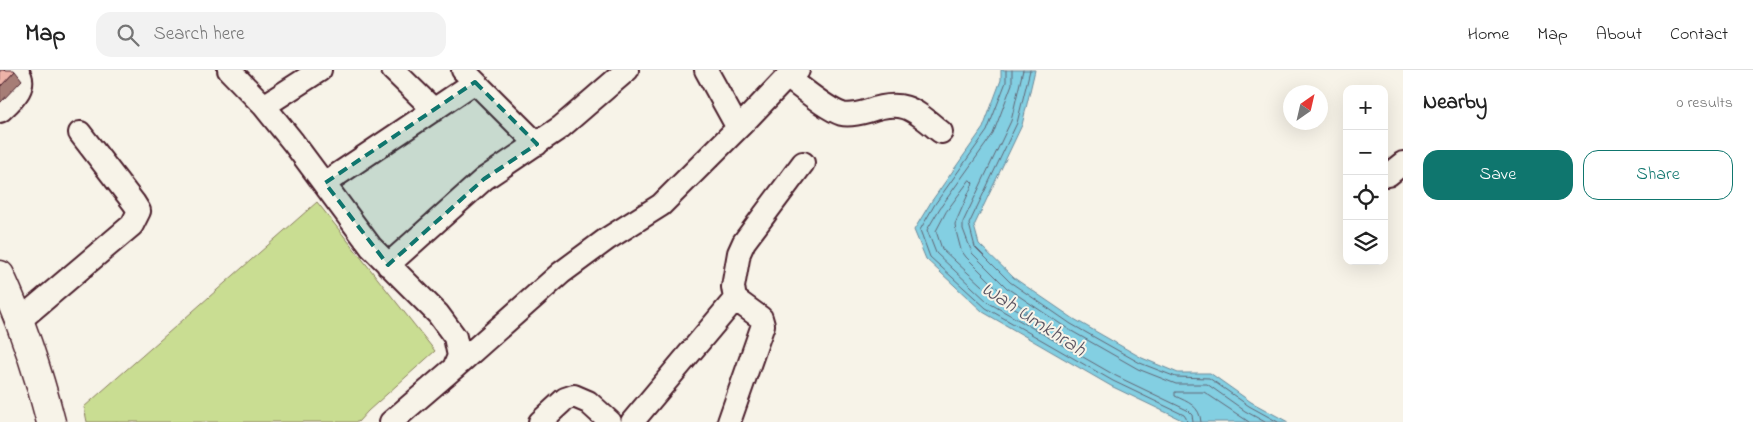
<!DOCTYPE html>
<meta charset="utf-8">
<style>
:root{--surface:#fff;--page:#f2f2f2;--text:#222;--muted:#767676;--line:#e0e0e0;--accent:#0f766e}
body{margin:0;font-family:"Indie Flower",sans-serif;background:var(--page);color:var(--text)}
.controls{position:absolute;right:15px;top:15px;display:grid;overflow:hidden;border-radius:10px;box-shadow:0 5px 20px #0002}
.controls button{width:45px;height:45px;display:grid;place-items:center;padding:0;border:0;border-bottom:1px solid var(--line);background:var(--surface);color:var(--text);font:25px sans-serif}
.compass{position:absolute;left:1283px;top:15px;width:45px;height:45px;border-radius:50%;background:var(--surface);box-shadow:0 5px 20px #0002;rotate:34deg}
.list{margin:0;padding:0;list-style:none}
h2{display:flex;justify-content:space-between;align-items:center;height:65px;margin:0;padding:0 20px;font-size:21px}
h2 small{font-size:16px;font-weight:400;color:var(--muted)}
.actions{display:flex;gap:10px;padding:15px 20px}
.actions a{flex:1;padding:11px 0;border:1px solid var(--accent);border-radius:15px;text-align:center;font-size:18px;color:var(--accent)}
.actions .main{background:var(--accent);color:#fff}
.icon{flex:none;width:28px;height:28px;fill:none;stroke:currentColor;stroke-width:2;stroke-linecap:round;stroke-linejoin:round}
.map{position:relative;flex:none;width:1403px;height:352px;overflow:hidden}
header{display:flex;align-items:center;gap:30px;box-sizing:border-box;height:70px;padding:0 25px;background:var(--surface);border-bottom:1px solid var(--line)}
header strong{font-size:24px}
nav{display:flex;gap:28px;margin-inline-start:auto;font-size:18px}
.search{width:350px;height:45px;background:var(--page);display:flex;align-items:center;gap:12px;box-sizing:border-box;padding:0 18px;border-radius:15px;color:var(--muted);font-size:19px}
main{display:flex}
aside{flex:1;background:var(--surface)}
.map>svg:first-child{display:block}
.green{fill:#c9dd92;stroke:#8a7e5e}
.water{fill:#83cfe2;stroke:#6c8999}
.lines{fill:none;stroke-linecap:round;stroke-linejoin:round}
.shore{stroke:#616574;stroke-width:1}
.minor-casing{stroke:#4a1f2b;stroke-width:26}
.tertiary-casing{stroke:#4a1f2b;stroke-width:31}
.minor{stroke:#f7f3e8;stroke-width:22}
.tertiary{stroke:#f7f3e8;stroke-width:28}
.shaded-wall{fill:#a67d76;stroke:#4a1f2b}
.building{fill:#edb3a8;stroke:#4a1f2b}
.marked{fill:#0f766e;fill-opacity:0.2;stroke:#0f766e;stroke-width:4;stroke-dasharray:10 6;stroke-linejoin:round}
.labels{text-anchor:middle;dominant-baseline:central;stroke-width:4;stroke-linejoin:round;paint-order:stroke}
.water-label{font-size:21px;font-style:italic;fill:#5b5462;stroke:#f7f3e8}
</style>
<header>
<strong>Map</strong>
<div class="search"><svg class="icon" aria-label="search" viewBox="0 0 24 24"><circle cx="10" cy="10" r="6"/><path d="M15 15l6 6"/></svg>Search here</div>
<nav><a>Home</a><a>Map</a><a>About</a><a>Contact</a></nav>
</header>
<main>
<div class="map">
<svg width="1403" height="352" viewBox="0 0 1403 352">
<rect width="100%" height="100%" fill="#f7f3e8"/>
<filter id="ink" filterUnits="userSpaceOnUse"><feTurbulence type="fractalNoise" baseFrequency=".02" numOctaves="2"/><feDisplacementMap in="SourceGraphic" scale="10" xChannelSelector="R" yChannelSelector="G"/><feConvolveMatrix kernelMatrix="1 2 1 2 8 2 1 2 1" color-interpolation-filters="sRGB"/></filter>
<g filter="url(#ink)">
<path class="green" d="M317,132L435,281L368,341L358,352H87L84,337Z"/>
<path class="water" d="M1001,0H1035L1022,55L974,156L979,174L1014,208L1074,249L1142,288L1178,303H1210L1251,332L1288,352H1186L1111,316L983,242L926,189L914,160L931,132L983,58L1001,10Z"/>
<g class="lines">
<path class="shore" d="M1006,0V12L987,61L935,134L920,160L930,187L986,238L1113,311L1184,345L1186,348L1187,352
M1012,0V14L993,64L940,138L927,160L936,183L989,233L1116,306L1187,340L1192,345L1193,352
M1023,0L1011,51L963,152V159L972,183L1007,218L1068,259L1138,299L1176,314H1207L1245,341L1265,352
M1030,0L1017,53L969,154L975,177L1010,212L1071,254L1140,293L1176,307L1209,308L1249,336L1278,352
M970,110L973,113L955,154L956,161L961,180L966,187L1001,222L1026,240V244L994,227L942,179L936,161L946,142Z
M1201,352C1200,336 1188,332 1175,326V322H1204L1249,352"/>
<g class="minor-casing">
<path id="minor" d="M229,0L264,36L293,72L371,177L438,244L455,267L459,286L454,298L391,352
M393,0L434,40
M463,0L537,74
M706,0L738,58
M787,7C801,17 826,39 842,44C849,46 861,43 868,41C904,28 914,40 941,62
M264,36L320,0
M0,41C12,30 30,16 16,0
M1388,105L1403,93
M325,113L475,12
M388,195L484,109L561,57L627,0
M20,250L132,155L139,141L134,133L80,63
M454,298L561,203L607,169L661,135L749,47L787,7L798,0
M540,352L565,329L574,326L588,332L610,352
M632,352L735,229
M729,352L763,255L761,248L735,229L733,217L739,183L744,172L803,93"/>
</g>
<g class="tertiary-casing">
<path id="tertiary" d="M0,205C22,253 38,301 51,352"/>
</g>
<use href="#minor" class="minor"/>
<use href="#tertiary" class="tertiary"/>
</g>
<path class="shaded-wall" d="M15,1L22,10L0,33V17Z"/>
<path class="building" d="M0,0H14L15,1L0,17Z"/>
</g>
<path class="marked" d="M475,12L537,74L484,109L388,195L325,113Z"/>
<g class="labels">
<g class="water-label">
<text transform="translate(1033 250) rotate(33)">Wah Umkhrah</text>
</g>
</g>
</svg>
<div class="controls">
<button>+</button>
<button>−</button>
<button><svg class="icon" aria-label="locate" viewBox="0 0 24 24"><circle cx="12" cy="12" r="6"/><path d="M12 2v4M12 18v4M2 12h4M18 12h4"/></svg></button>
<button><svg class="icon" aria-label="layers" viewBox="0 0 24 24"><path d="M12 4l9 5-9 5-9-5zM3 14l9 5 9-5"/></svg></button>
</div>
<svg class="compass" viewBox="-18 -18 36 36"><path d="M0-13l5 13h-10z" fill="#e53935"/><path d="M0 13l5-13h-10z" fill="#767676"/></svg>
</div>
<aside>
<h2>Nearby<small>0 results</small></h2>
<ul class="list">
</ul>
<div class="actions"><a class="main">Save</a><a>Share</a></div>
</aside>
</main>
